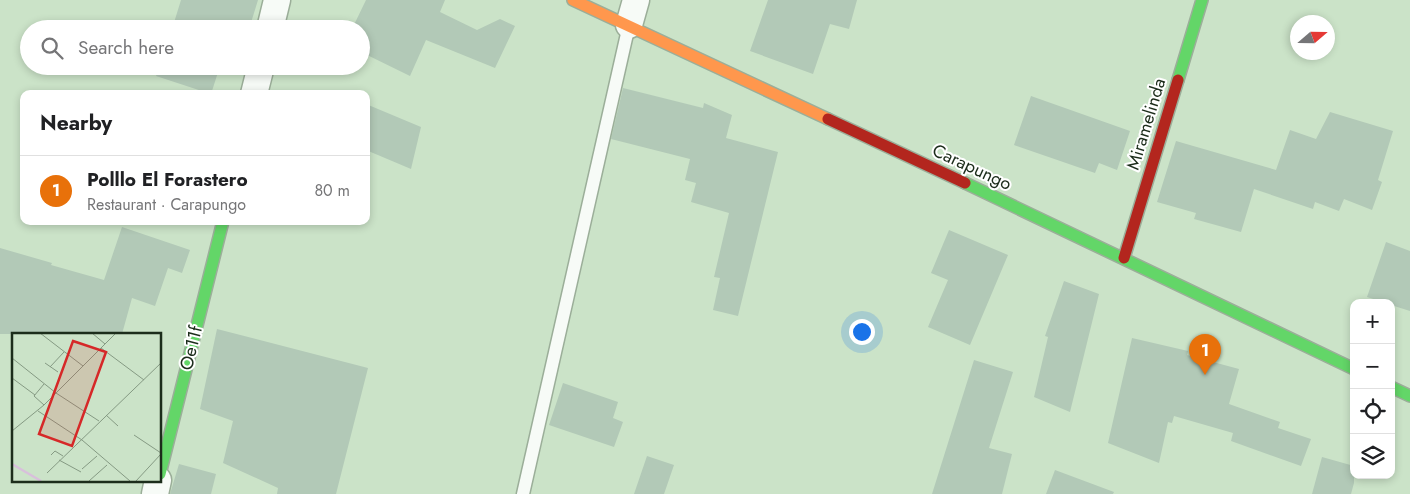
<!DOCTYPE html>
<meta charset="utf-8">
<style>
:root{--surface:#fff;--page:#f2f2f2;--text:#202124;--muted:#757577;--line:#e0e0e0;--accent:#2563eb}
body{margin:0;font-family:Jost,sans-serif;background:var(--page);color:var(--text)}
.controls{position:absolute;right:15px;bottom:15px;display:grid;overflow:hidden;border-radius:10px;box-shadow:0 2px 8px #0003}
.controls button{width:45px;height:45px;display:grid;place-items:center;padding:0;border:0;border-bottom:1px solid var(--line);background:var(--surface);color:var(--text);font:25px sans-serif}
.compass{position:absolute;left:1290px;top:15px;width:45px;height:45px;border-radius:50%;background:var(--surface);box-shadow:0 2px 8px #0003;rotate:70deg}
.you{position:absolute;left:861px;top:331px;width:18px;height:18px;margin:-12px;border:4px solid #fff;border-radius:50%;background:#1a73e8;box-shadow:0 0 0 8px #1a73e833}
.badge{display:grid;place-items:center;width:32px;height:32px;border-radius:50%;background:var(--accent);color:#fff;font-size:16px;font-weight:700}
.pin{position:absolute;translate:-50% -41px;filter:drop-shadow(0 1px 2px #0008)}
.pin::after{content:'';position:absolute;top:26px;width:18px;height:15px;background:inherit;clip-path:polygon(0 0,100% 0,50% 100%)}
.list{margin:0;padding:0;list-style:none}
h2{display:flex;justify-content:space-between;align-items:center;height:65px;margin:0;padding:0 20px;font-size:21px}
h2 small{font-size:16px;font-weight:400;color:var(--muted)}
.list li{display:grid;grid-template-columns:32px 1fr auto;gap:15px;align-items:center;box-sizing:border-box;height:70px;padding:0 20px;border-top:1px solid var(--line)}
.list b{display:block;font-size:19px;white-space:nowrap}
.list p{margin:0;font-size:16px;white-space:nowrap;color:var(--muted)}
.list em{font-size:16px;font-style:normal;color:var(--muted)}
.icon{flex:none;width:28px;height:28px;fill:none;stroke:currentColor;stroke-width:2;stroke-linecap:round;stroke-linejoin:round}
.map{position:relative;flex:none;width:1410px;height:494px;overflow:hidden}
.search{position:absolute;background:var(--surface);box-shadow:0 2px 8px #0003;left:20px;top:20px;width:350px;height:55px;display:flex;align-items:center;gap:12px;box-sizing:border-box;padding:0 18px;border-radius:28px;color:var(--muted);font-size:19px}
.panel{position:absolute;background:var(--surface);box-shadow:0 2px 8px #0003;left:20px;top:90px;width:350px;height:135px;border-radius:10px}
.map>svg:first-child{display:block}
.building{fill:#b2c9b7}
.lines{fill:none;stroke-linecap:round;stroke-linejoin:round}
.lane-casing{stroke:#9bae99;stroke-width:15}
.street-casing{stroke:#9bae99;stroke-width:29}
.fast-casing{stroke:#9bae99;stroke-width:14}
.slow-casing{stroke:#9bae99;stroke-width:14}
.jam-casing{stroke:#9bae99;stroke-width:14}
.lane{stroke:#f7fbf7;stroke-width:12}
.street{stroke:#f7fbf7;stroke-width:26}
.fast{stroke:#63d668;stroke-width:11}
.slow{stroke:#ff974d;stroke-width:11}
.jam{stroke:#b3261e;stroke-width:11}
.labels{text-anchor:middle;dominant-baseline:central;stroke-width:4;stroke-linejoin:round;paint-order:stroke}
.street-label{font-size:18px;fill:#1c2d1b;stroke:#fff}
.inset-river{fill:none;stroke:#d8c0db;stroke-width:2.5}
.inset-road{fill:none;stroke:#859a83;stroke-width:1}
.view{fill:#d62828;fill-opacity:0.15;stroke:#d62828;stroke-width:2.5}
.inset-edge{fill:none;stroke:#1c2d1b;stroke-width:2.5}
</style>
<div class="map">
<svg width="1410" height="494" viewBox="0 0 1410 494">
<rect width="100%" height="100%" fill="#cbe3c8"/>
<path class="building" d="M181,0H258L249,29H172Z
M366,0H445L440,12L477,30L500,19L515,26L495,68L426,40L410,76L361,52V29H352Z
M768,0H857L849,29L830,24L813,74L750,51Z
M160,66H220L211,94L156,76Z
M623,88L703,108L704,103L732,115L726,138L778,152L738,316L713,310L720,278L714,277L729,213L691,202L696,183L685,180L690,159L611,139Z
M1031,96L1130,131L1117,170L1099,163L1095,173L1014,145Z
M366,104L421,127L411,169L366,150Z
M1330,112L1393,131L1378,180L1382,182L1372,210L1344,199L1339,211L1315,202L1313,209L1254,189L1241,232L1194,219L1196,213L1157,202L1176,141L1276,170L1290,130L1316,139Z
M122,227L190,250L182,273L168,268L155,306L132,298L122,334H0V248L52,263L51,265L104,280Z
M949,230L1008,255L970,345L928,327L948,280L931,273Z
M1386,242L1410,251V311L1391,305V303H1386L1367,297Z
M1064,281L1099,294L1070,412L1034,397L1048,337L1045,336Z
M217,329L368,368L336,494H277L278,488L223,463L233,421L200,409Z
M1132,338L1188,351L1187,355L1239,369L1229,404L1280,422L1278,428L1311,439L1301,466L1231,441L1233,433L1174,416L1172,423L1168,422L1159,463L1108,443Z
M974,360L1013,372L989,448L1012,454L1002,494H932Z
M563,383L618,402L613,418L623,422L614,447L549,425Z
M647,456L674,465L664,494H634Z
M1322,457L1354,466V483L1351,494H1312Z
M179,464L216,474L211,494H170Z
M1055,470L1114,492L1113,494H1046Z"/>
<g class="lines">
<g class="lane-casing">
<path id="lane" d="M523,494L629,25"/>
</g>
<g class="street-casing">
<path id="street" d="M629,25L636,0
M270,29L277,0
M254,94L261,66
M155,494L158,480"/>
</g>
<g class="fast-casing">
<path id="fast" d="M1178,80L1202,0
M965,183L1354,369
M1391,387L1410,396
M160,474L223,221"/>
</g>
<g class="slow-casing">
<path id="slow" d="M573,0L828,119"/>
</g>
<g class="jam-casing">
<path id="jam" d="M828,119L965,183
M1124,258L1178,80"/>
</g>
<use href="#lane" class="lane"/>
<use href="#street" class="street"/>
<use href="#fast" class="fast"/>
<use href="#slow" class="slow"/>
<use href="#jam" class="jam"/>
</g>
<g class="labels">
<g class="street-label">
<text transform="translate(1146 124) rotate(-73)">Miramelinda</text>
<text transform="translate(972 167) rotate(25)">Carapungo</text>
<text transform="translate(191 348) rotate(-76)">Oe11f</text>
</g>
</g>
<g transform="translate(12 333)">
<rect width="149" height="149" fill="#cbe3c8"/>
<path class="inset-river" d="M0,131L29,148"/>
<path class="inset-road" d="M28,0L71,33M80,0L93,11M89,15L132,47M0,25L44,60L87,88M33,30L46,39M38,34L52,19M0,45L23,62M32,51L22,63L32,72M26,78L70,107L118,148M94,82L106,93M0,98L32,72L104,0M122,102L149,120M39,122L43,118L51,123M47,127L69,139M70,136L85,123M35,140L149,30M77,148L95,132M124,148L149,121"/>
<path class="view" d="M61,8L94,19L60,113L27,101Z"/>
<rect width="149" height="149" class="inset-edge"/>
</g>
</svg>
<div class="controls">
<button>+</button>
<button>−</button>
<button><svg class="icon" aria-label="locate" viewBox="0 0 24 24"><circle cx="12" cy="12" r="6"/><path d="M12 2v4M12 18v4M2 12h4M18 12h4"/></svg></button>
<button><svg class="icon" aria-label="layers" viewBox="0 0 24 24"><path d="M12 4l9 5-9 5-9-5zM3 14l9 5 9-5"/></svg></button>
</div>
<svg class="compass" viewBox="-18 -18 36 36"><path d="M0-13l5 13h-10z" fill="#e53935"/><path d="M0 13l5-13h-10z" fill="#757577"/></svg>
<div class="you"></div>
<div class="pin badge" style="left:1205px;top:375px;background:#e8710a">1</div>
<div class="search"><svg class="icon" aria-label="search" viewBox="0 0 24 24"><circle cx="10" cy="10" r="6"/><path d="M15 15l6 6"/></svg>Search here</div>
<section class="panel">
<h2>Nearby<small></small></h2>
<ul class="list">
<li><span class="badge" style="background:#e8710a">1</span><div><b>Polllo El Forastero</b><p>Restaurant · Carapungo</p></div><em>80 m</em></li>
</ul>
</section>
</div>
